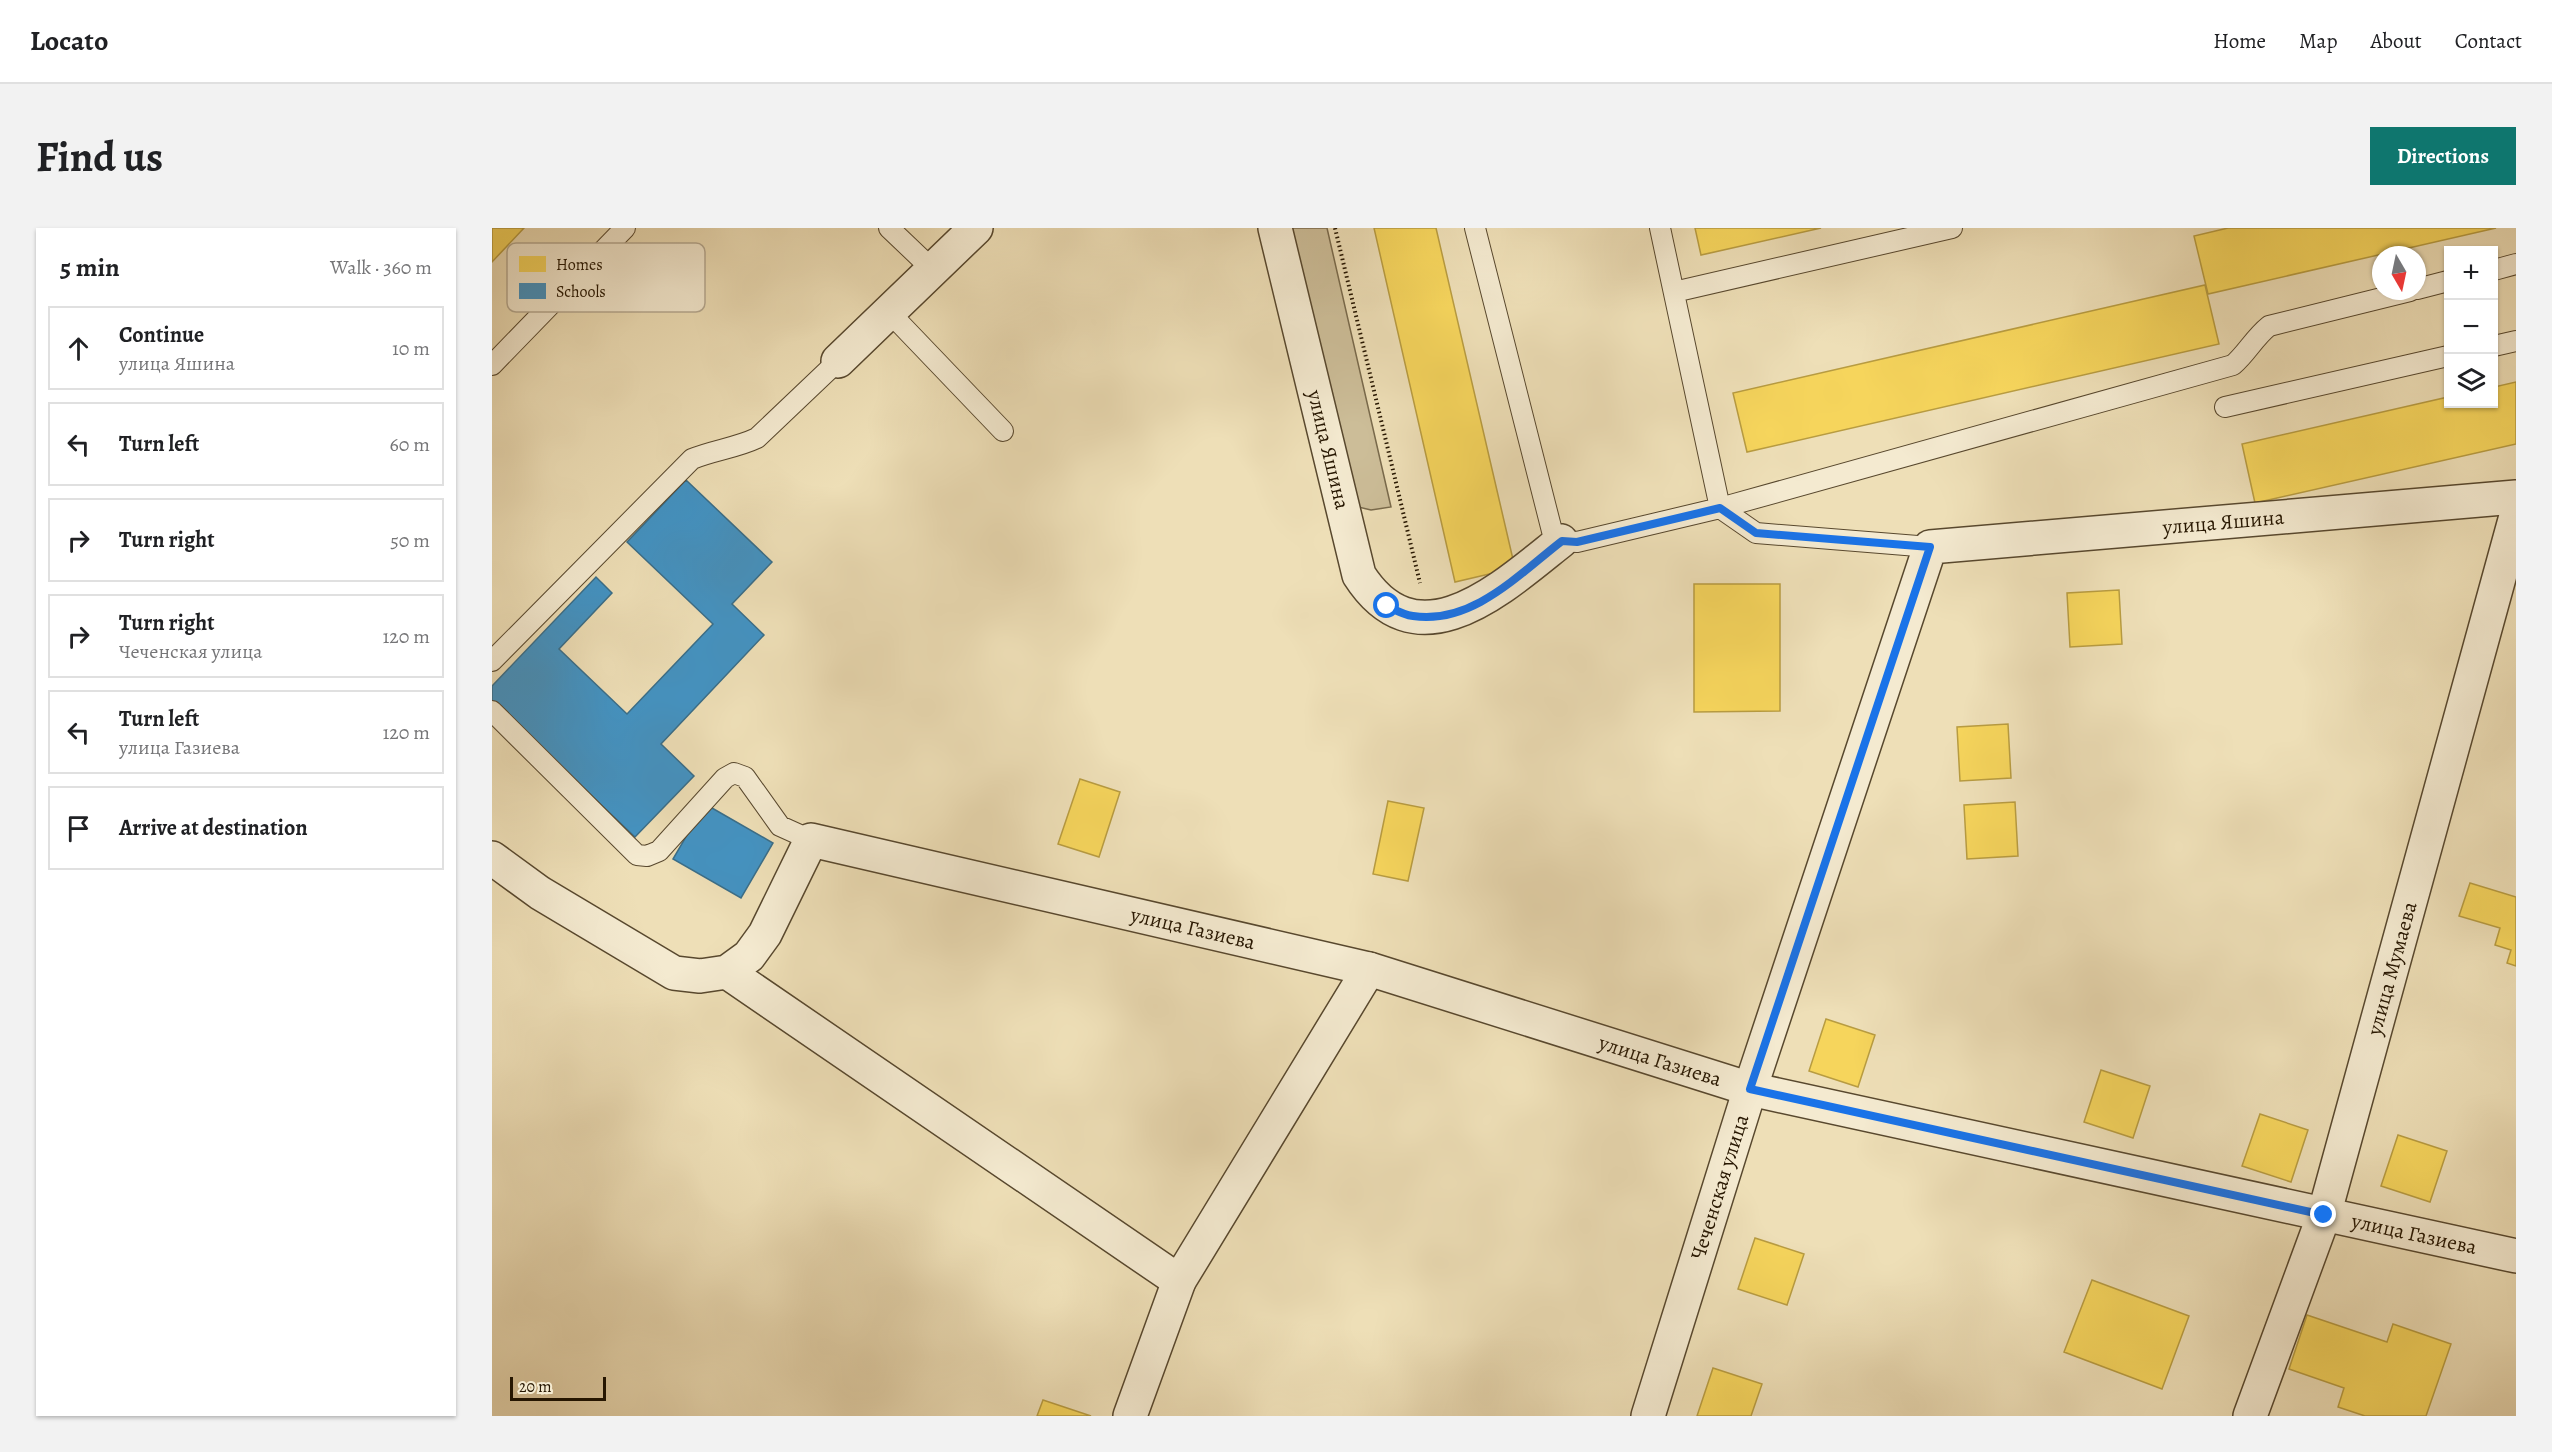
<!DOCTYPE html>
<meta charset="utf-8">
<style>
:root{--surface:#fff;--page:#f2f2f2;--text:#202124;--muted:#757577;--line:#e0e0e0;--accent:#0f766e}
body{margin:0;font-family:Alegreya,serif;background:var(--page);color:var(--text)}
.controls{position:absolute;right:18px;top:18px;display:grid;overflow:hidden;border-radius:0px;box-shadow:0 2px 4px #0004}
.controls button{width:54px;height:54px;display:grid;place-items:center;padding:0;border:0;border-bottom:2px solid var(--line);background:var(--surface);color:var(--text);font:30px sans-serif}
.compass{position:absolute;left:1880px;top:18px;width:54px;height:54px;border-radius:50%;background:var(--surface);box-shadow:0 2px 4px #0004;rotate:171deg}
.scale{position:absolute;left:18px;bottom:15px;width:96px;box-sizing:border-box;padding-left:6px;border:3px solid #261601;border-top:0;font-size:16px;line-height:21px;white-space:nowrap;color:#261601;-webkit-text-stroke:4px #f4ead0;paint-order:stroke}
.stop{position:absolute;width:18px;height:18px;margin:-14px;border:4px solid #1a73e8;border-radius:50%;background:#fff}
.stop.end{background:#1a73e8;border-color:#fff;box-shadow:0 2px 6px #0008}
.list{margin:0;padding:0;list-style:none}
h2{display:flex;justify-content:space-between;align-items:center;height:78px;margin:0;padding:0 24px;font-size:26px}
h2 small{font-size:20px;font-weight:400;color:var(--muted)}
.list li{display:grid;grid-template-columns:39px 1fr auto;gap:18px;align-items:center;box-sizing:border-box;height:84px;margin:0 12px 12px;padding:0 12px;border:2px solid var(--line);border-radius:0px}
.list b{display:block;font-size:22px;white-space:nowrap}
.list p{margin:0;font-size:20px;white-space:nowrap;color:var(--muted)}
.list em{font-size:20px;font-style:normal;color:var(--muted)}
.icon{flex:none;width:33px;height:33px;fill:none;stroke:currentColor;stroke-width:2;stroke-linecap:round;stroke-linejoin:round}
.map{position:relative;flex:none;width:2024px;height:1188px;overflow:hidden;border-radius:0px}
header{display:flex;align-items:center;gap:36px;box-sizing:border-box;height:84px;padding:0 30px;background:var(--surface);border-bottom:2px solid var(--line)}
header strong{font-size:28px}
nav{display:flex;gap:33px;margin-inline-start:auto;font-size:21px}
.intro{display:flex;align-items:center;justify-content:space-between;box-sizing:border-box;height:144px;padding:0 36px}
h1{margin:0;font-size:42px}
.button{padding:15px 27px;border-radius:0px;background:var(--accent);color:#fff;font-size:21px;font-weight:700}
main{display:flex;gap:36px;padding:0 36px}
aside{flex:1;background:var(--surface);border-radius:0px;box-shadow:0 2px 4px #0004}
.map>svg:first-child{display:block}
.green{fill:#ccbd98;stroke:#796a4c;stroke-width:1.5}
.homes{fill:#f6d55c;stroke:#b89c41;stroke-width:1.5}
.schools{fill:#4393c3;stroke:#3a6e89;stroke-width:1.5}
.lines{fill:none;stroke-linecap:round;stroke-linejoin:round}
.service-casing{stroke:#58482e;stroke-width:22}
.minor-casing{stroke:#58482e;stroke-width:36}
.path{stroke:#261601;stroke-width:4;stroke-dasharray:1.5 3;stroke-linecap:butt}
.service{stroke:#f4ead0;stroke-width:20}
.minor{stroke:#f4ead0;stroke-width:33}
.route{stroke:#1a73e8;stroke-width:8}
.labels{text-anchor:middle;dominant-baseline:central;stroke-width:6;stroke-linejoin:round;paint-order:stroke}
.street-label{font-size:21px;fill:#261601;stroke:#f4ead0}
.key{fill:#f4ead0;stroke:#b6aa92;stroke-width:1.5}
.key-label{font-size:16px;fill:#261601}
</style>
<header>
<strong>Locato</strong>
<nav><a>Home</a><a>Map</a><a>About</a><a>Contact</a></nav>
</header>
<div class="intro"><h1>Find us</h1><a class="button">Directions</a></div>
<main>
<aside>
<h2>5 min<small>Walk · 360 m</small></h2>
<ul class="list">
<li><svg class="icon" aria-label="ahead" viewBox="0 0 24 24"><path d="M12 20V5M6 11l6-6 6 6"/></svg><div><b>Continue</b><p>улица Яшина</p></div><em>10 m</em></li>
<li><svg class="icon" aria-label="left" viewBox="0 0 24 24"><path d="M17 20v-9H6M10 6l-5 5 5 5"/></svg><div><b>Turn left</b></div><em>60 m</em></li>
<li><svg class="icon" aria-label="right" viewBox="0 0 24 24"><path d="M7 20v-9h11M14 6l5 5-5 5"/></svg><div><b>Turn right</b></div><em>50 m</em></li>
<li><svg class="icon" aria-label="right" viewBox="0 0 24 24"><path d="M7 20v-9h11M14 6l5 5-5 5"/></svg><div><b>Turn right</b><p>Чеченская улица</p></div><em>120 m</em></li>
<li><svg class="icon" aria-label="left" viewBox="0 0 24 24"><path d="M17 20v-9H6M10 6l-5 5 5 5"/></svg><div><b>Turn left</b><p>улица Газиева</p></div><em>120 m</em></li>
<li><svg class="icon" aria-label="arrive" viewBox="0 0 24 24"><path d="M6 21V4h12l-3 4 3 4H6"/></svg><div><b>Arrive at destination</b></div></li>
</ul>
</aside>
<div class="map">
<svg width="2024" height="1188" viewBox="0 0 2024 1188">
<rect width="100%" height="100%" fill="#eedfb7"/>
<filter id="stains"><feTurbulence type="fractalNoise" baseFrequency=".00333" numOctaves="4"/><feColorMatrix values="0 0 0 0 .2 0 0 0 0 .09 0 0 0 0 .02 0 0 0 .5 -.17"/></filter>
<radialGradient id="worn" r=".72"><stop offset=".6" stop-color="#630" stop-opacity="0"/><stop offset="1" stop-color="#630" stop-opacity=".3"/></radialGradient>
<path class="green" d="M794,0H835L899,279L879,282L862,278Z"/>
<path class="homes" d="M0,0H32L0,34Z
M882,0H944L1023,340L963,354Z
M1203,0H1329L1209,27Z
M1736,0H2004L1716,66L1702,8Z
M1713,57L1727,116L1255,224L1241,165Z
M2024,154V216L1763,275L1750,216L1956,169V176H2002V159Z
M1202,356H1288V483L1202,484Z
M1627,362L1630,416L1578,419L1575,365Z
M1516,496L1519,550L1468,553L1465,499Z
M588,551L628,564L607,629L566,616Z
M896,573L932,580L916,653L881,646Z
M1523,574L1526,628L1475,631L1472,577Z
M1978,655L2024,669V738L2015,735L2019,722L2003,717L2008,700L1967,688Z
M1334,791L1383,807L1366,859L1317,843Z
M1609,842L1658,858L1641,910L1592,894Z
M1768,886L1816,902L1799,954L1750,938Z
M1906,907L1955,923L1938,974L1889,958Z
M1263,1010L1312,1026L1295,1077L1246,1061Z
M1600,1052L1697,1088L1670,1161L1572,1124Z
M1815,1087L1895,1114L1901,1096L1959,1116L1934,1188H1873L1846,1179L1852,1160L1797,1141Z
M1221,1140L1270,1156L1259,1188H1205Z
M551,1172L599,1188H545Z"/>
<path class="schools" d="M194,252L280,334L240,376L272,407L169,516L202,548L143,609L0,473V458L104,349L120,365L67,421L135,486L221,396L135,314Z
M213,576L281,615L249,670L181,631Z"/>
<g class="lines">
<g class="service-casing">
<path id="service" d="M397,0L441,42
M983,0L1060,303L1069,313L1085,314L1228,280L1168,0
M2002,42L2024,36
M1925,61L1956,53
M1182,64L1460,0
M398,85L511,203
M2002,118L2024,113
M0,137L133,0
M1733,179L1956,128
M1228,280L1741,137C1755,125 1762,110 1777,98L1918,63
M1228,280L1264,305L1438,319
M0,433L200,231C222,222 244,220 265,210L346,133
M0,483L145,627L155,628L167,623L233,550L242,545L253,549L288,598L319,612"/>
</g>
<g class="minor-casing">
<g id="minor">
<path id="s1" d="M783,0L867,347C926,439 1011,359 1069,313"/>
<path d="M346,133L484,0"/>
<path id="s2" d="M0,630L48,665L182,745L208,748L235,744L257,728L273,706L319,612L877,741L1258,861L2024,1028"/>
<path d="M235,744L687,1053"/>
<path d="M638,1188L687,1053L877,741"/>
<path id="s3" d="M1156,1188L1258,861L1438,319L2024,269"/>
<path id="s4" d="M1758,1188L1832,987L2024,288"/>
</g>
</g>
<path class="path" d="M843,0L928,355"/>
<use href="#service" class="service"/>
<use href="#minor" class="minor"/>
</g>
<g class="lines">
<path class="route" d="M895,378C903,382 912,387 921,388C980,397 1027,346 1070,313L1085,314L1228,280L1264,305L1438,319L1258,861L1832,987"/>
</g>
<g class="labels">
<g class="street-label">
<text stroke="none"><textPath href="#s1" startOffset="228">улица Яшина</textPath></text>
<text stroke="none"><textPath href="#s3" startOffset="1208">улица Яшина</textPath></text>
<text stroke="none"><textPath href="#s2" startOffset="820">улица Газиева</textPath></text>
<text stroke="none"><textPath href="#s4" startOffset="470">улица Мумаева</textPath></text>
<text stroke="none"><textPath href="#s2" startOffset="1306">улица Газиева</textPath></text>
<text stroke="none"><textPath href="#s3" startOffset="240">Чеченская улица</textPath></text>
<text stroke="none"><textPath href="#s2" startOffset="2080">улица Газиева</textPath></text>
</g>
</g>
<rect x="15" y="15" width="198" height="69" rx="9" class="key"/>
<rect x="27" y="28" width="27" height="16" fill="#f6d55c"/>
<rect x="27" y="55" width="27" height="16" fill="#4393c3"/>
<g class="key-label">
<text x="64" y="42">Homes</text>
<text x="64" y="69">Schools</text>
</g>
<rect width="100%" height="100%" filter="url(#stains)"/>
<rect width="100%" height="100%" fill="url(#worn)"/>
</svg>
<div class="controls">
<button>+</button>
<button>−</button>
<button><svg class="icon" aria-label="layers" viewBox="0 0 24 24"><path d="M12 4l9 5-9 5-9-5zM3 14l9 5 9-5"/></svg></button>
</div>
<svg class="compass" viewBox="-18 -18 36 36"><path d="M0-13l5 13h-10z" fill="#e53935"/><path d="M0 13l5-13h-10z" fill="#757577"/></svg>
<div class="scale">20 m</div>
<div class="stop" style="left:895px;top:378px"></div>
<div class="stop end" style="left:1832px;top:987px"></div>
</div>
</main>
